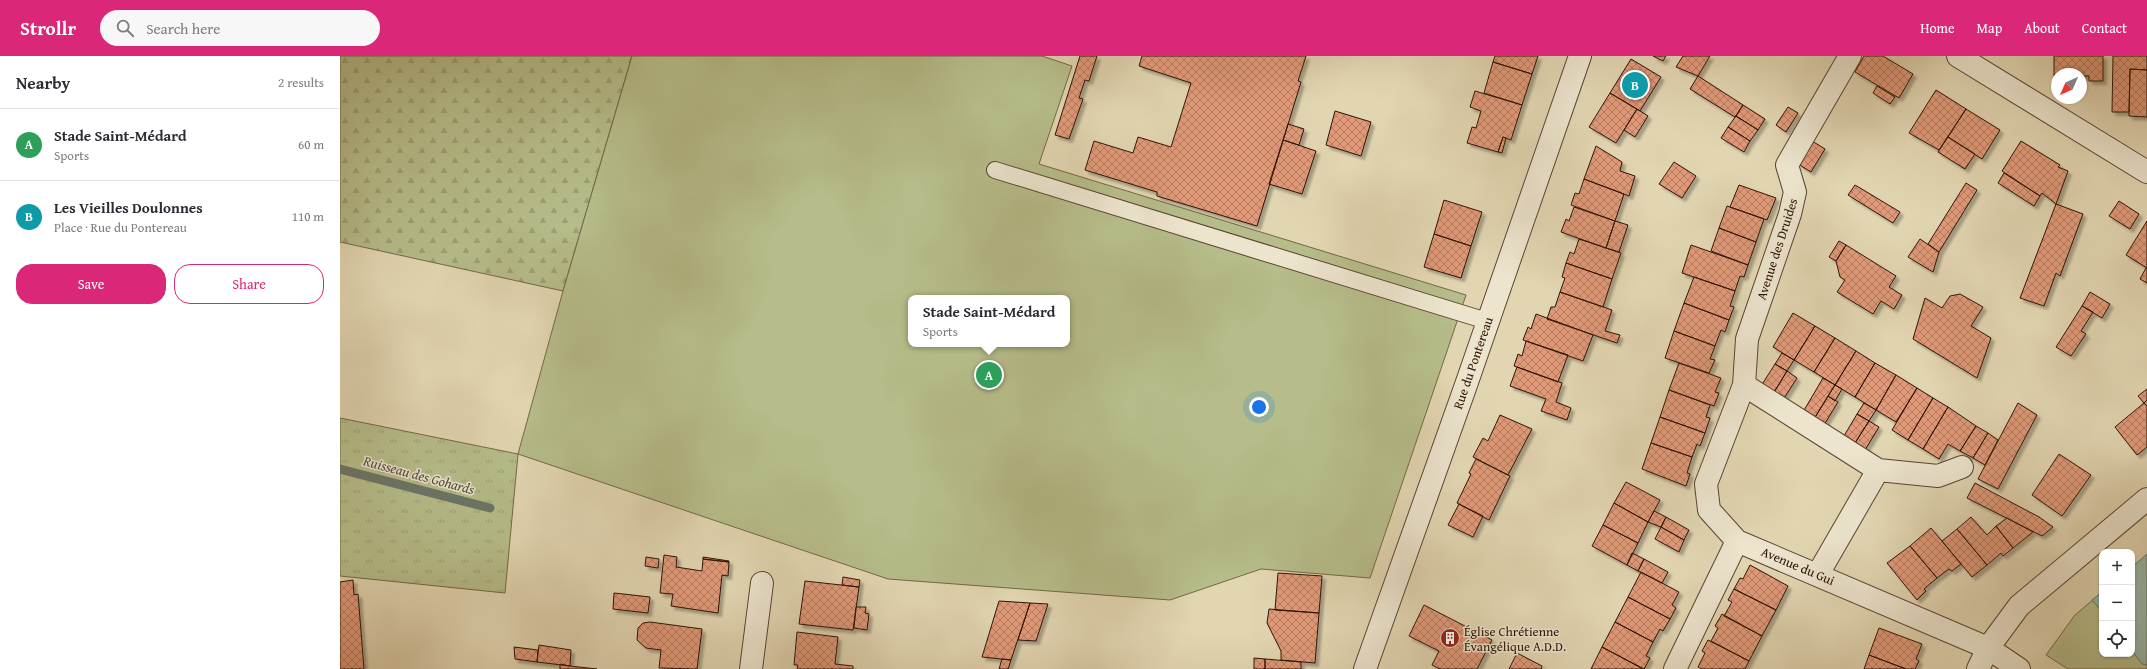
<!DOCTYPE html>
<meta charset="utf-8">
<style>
:root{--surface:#fff;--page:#f7f7f7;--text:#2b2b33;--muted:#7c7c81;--line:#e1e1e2;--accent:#db2777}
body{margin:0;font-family:"Gentium Book Plus",serif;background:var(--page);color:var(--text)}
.controls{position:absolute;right:12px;bottom:12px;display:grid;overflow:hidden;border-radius:8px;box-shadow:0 1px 3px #0004}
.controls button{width:36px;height:36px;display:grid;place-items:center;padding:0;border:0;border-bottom:1px solid var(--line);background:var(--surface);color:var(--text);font:20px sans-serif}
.compass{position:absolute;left:1711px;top:12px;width:36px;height:36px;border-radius:50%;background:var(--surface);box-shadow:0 1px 3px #0004;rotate:225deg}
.you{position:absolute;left:919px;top:351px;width:14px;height:14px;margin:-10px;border:3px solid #fff;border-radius:50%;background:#1a73e8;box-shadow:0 0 0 6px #1a73e833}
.badge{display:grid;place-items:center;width:26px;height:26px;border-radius:50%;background:var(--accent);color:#fff;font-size:13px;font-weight:700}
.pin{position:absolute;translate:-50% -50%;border:2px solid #fff;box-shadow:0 1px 4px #0006}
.popup{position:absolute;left:568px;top:239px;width:162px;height:52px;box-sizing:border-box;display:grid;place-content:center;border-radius:8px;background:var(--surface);filter:drop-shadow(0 1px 3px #0005);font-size:13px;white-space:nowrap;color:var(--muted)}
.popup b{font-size:15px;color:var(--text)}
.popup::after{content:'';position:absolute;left:50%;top:100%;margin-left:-8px;border:8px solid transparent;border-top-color:var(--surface)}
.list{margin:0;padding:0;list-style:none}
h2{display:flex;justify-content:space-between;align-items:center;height:52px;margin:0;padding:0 16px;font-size:17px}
h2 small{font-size:13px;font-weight:400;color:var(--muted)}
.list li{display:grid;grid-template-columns:26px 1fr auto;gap:12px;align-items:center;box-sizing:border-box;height:72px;padding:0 16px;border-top:1px solid var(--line)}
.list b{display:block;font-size:15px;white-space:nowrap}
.list p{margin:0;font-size:13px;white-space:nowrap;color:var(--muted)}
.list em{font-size:13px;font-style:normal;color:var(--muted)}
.actions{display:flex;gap:8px;padding:12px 16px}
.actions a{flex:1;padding:9px 0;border:1px solid var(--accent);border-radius:16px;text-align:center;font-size:14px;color:var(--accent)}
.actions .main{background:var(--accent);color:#fff}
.icon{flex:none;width:22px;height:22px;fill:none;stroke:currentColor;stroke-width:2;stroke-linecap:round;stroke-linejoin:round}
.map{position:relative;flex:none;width:1807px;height:613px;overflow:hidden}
header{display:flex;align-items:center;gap:24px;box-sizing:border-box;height:56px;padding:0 20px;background:var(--accent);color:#fff}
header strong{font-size:19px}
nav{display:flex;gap:22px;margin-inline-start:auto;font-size:14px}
.search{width:280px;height:36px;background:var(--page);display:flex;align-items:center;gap:10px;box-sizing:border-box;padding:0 14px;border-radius:22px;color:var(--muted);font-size:15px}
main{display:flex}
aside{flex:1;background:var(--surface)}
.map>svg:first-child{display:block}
.grass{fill:url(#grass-tufts);stroke:#726847}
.forest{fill:url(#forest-firs);stroke:#726847}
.park{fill:#b6bd8a;stroke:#726847;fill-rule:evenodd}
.water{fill:#95b9ab;stroke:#6c7668}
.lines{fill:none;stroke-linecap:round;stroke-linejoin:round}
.stream{stroke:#6c7668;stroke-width:9}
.building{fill:url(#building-cross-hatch);stroke:#2e1204;filter:url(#shadow)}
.service-casing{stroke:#5b4330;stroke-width:18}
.minor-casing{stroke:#5b4330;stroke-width:24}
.service{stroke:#ece4cd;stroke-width:16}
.minor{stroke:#ece4cd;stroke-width:22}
.labels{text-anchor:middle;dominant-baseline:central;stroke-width:3;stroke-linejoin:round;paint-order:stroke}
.street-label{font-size:13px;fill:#2e1204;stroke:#ece4cd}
.poi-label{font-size:13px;fill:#2e1204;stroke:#ece4cd;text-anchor:start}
.water-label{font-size:14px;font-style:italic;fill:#524c3e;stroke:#ece4cd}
</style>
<header>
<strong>Strollr</strong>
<div class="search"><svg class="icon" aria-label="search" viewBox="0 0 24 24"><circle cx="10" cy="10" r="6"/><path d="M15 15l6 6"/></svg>Search here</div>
<nav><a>Home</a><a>Map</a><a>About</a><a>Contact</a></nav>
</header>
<main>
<aside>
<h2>Nearby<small>2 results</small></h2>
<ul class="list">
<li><span class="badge" style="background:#2e9e5b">A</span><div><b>Stade Saint-Médard</b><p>Sports</p></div><em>60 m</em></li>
<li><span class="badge" style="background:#0f9aa8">B</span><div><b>Les Vieilles Doulonnes</b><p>Place · Rue du Pontereau</p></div><em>110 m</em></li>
</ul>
<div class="actions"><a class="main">Save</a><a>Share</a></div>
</aside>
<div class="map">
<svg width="1807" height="613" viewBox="0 0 1807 613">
<defs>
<pattern id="grass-tufts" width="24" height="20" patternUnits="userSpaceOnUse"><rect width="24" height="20" fill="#b6bd8a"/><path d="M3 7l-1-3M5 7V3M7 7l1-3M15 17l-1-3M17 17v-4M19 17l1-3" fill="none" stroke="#9da175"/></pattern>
<pattern id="forest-firs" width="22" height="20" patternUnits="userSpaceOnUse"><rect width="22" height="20" fill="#b6bd8a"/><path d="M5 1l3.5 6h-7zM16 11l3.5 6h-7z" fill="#9da175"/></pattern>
<pattern id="building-cross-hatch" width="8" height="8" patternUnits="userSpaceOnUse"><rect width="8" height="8" fill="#e19a79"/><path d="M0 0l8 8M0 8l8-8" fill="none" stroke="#b77c61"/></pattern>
<filter id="shadow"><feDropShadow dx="3.5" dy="3.5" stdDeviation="1" flood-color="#0004"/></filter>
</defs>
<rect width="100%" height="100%" fill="#e2d6b2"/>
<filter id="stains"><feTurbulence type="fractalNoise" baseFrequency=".005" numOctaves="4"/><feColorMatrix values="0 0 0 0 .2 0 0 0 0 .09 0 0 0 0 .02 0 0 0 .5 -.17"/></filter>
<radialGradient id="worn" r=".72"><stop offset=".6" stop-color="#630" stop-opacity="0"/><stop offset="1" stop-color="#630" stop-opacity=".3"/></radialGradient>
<path class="grass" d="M0,362L178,398L165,537L0,520Z"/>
<path class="forest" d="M0,0H292L223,235L0,186Z"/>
<path class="park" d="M292,0H702L732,10L699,108L1126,239L1030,522L921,513L830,544L548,523L178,398L223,235ZM571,242H727V288H571Z
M1807,499V613H1728L1706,599L1735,559L1762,536V598H1792V511Z"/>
<path class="water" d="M1807,498V609L1802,608L1792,595V511Z
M1762,536V556L1752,544Z"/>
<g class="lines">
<path class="stream" d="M0,413L150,452"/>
</g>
<path class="building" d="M740,0H757L749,25L745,24L739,42L743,43L729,83L715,79Z
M802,0H966L958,25L961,26L917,170L817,140V136L745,114L754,85L793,97L798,81L831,91L851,27L799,10Z
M1155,0H1198L1192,18L1153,6Z
M1313,0H1326L1323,5Z
M1343,0H1370L1358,20L1336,11Z
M1524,0H1543L1573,18L1559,42L1515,16Z
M1714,0H1763V25H1749V20H1741V18L1714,20Z
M1773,0H1807V14L1790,13L1789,56H1772Z
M1291,3L1321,21L1300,55L1270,37Z
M1153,6L1192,18L1182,49L1144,37Z
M1790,13L1807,14V61L1789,60Z
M1358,20L1403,49L1395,61L1350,33Z
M1537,30L1555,41L1550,48L1533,37Z
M1596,34L1626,53L1599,94L1569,77Z
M1135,35L1182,49L1171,84L1163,81L1158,96L1127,87L1132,71L1136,72L1141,55L1130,51Z
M1270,37L1297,53L1276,87L1249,71Z
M1403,49L1425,63L1418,74L1396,60Z
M1448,51L1458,57L1446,76L1436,69Z
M1297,53L1308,60L1295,81L1284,74Z
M1626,53L1660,74L1642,103L1608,81Z
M995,55L1031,66L1021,100L986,89Z
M1396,60L1418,74L1410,85L1388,71Z
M948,68L964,73L959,89L943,84Z
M1388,71L1410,85L1404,96L1381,82Z
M1163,81L1166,82L1162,97L1158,96Z
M1608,81L1635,98L1625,113L1598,96Z
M943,84L976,95L962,138L929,128Z
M1472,85L1485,93L1471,116L1458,108Z
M1681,85L1720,109L1718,111L1728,115L1716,148L1702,137L1700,140L1662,115Z
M1256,90L1282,106L1280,115L1295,120L1289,140L1244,123Z
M1334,106L1356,120L1342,142L1319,128Z
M1664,117L1700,140L1694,150L1658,127Z
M1244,123L1284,138L1275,165L1231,149L1235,137L1239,138Z
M1626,127L1637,134L1599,196L1588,188Z
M1399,129L1436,142L1427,164L1390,151Z
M1515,129L1560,156L1553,167L1508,139Z
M1104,144L1142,156L1131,190L1094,178Z
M1779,145L1799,158L1790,173L1769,160Z
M1716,148L1743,158L1720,220L1716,217L1704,250L1680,242Z
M1387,150L1424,163L1416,186L1379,172Z
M1234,151L1275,165L1266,192L1221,176L1226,163L1229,165Z
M1275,165L1288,169L1279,196L1266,192Z
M1807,165V212L1786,199Z
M1379,172L1416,186L1408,209L1371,195Z
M1094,178L1131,190L1121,222L1084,211Z
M1239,183L1281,197L1272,223L1226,207L1230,196L1234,198Z
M1580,183L1599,196L1593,216L1568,201Z
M1499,185L1506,189L1496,205L1489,201Z
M1351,189L1408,209L1404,221L1400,220L1395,235L1342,217Z
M1506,189L1556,220L1549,231L1562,239L1554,253L1541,245L1533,258L1497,236L1505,224L1500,221L1496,205Z
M1226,207L1272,223L1263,251L1220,236L1225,222L1222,221Z
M1806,212H1807V227L1800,223Z
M1354,221L1395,235L1390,250L1394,251L1389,264L1344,247Z
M1220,236L1272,254L1265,275L1280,279L1277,287L1207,263L1211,251H1215Z
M1750,236L1770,248L1762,262L1742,250Z
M1620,238L1643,251L1631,270L1651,282L1637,322L1573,283L1585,242L1602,252L1610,240Z
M1344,247L1389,264L1385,276L1381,274L1375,290L1334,275Z
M1742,250L1753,256L1741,275L1746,278L1731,300L1716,291Z
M1453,257L1475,270L1454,304L1433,291Z
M1196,258L1253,279L1243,305L1183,284L1188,271L1191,273Z
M1475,270L1495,282L1474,316L1454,304Z
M1334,275L1375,290L1370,303L1375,304L1369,317L1325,302Z
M1495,282L1516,295L1495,329L1474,316Z
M1186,285L1228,299L1218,326L1174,310L1178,298L1182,300Z
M1516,295L1535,307L1515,341L1495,329Z
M1442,297L1454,304L1447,315L1435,308Z
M1339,307L1381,322L1375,336L1379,337L1374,350L1329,334Z
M1535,307L1556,319L1536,354L1515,341Z
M1435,308L1447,315L1433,338L1421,330Z
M1177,311L1222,327L1216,346L1231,352L1227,364L1201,355L1206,343L1170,330Z
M1447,315L1457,322L1443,344L1433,338Z
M1556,319L1577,332L1556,366L1536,354Z
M1483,322L1495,329L1474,363L1463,356Z
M1495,329L1502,333L1495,345L1488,340Z
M1577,332L1593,342L1568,384L1552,374Z
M1807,333V344L1804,347L1798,340Z
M1329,334L1370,349L1366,361L1370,362L1365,377L1320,361Z
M1488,340L1498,346L1484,369L1474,363Z
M1593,342L1608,351L1583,393L1568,384Z
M1524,347L1536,354L1529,365L1517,358Z
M1678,347L1697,359L1658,433L1638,423Z
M1804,347L1807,350V391L1797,399L1775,371Z
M1608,351L1636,370L1620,395L1608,388L1599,403L1583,393Z
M1517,358L1529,365L1515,387L1504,380Z
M1160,359L1192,373L1168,419L1133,401L1143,382L1148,385Z
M1320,361L1365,377L1360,390L1357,388L1352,401L1311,387Z
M1529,365L1539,371L1525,394L1515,387Z
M1636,370L1648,377L1633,402L1620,395Z
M1648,377L1658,384L1645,409L1633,402Z
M1311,387L1352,401L1347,417L1350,418L1346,430L1302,413Z
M1719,398L1751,419L1722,460L1692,439Z
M1136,403L1170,420L1149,464L1117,447L1131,418L1129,417Z
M1286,426L1320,444L1308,466L1274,447Z
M1635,427L1699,461L1713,471L1702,480L1627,442Z
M1274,447L1308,466L1298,487L1263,469Z
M1119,448L1143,460L1133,481L1108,469Z
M1314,455L1326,461L1321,471L1308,466Z
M1326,461L1349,474L1344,484L1321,471Z
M1631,461L1647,479L1656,470L1673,492L1663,500L1661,497L1647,509L1617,473Z
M1667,462L1693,476L1673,492L1656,470Z
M1263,469L1298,487L1287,509L1252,490Z
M1321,471L1344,484L1339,496L1315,483Z
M1591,472L1621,508L1612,515L1609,513L1597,522L1570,490Z
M1617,473L1647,509L1632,521L1602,485Z
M1570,490L1597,522L1584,533L1586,535L1577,544L1547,507Z
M1292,497L1304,503L1298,515L1287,509Z
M324,499L337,501L336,511L362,515L363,503L389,506L388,520L382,519L378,557L331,550L333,538L320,537Z
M306,501L319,503L318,512L305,510Z
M363,501L389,505V506L363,503Z
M1304,503L1328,516L1322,527L1298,515Z
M1410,509L1448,530L1436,554L1394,533L1400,522L1403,523Z
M1301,516L1339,536L1332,549L1336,552L1330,563L1288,541Z
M938,517L982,520L979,557L935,554Z
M503,521L520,524L519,531L502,529Z
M13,524L14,539L18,538L24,613H0V526Z
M465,525L519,531L513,574L459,568Z
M1394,533L1436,554L1422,580L1384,560L1392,546L1388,544Z
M274,537L310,541L308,557L273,553Z
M1288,541L1330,563L1323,575L1320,573L1313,586L1275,566Z
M659,545L690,547L671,604L642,601Z
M690,547L708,548L696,585L678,584Z
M1084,549L1152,584L1137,613H1100L1092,609L1099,595L1069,580Z
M516,551H526L525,557L529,558L527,574L514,572Z
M929,553L979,557L975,607L941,604V595L927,567Z
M1382,558L1422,580L1409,605L1371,585L1378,572L1375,570Z
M310,566L362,573L357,613L319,612L321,594L306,592L297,584L298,572L303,567Z
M1275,566L1313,586L1306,600L1310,602L1304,613L1262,591Z
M1539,572L1582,588L1576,603L1579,605L1575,613H1566L1529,599Z
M457,576L498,581L495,608L513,610V613H457L458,609H454Z
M1368,584L1409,605L1405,613H1362L1358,611L1365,597L1362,595Z
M199,589L231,594L230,610L197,606Z
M174,591L198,594L197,606L175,603Z
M1262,591L1303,613H1251Z
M1177,597L1202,610L1201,613H1169Z
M1529,599L1566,613H1524Z
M914,602L925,603V613H914Z
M662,603L671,604L668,613H659Z
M925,603L961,606V613H925Z
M220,608L230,610L257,613H220Z"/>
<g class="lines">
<g class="service-casing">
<path id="service" d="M655,114L1147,265"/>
</g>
<g class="minor-casing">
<path id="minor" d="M1510,0L1447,109L1455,136L1450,158L1407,283L1404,329L1538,414L1598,420L1622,411
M1618,0L1807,116
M1397,485L1369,454L1366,428L1404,329
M1478,518L1538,414
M411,613L422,527
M1025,613L1126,329L1240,0
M1335,613L1397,485L1648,592L1679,613
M1638,613L1648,592L1679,550L1807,443"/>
</g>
<use href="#service" class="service"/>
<use href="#minor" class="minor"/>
</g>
<defs>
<g id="building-disc" transform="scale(1)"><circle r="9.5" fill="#8f2418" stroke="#ece4cd"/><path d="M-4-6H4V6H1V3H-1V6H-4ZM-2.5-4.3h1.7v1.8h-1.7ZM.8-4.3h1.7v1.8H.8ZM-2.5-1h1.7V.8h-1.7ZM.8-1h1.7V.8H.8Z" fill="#fff"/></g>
</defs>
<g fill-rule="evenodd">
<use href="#building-disc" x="1110" y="582"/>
</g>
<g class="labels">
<g class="street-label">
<text transform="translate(1437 193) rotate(-72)">Avenue des Druides</text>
<text transform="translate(1133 307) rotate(-71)">Rue du Pontereau</text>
<text transform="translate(1458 510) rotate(23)">Avenue du Gui</text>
</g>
<g class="poi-label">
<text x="1124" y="575">Église Chrétienne<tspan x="1124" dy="15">Évangélique A.D.D.</tspan></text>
</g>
<g class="water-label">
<text transform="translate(79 419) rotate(15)">Ruisseau des Gohards</text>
</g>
</g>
<rect width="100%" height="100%" filter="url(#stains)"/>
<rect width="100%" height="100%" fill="url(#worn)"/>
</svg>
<div class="controls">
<button>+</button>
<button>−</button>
<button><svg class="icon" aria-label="locate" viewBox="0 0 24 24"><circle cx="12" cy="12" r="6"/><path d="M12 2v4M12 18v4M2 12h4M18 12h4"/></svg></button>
</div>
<svg class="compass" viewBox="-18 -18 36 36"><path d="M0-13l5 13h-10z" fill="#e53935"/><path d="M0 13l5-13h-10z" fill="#7c7c81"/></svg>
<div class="you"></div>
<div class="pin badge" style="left:649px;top:319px;background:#2e9e5b">A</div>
<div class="popup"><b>Stade Saint-Médard</b>Sports</div>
<div class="pin badge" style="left:1295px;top:29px;background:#0f9aa8">B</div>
</div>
</main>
